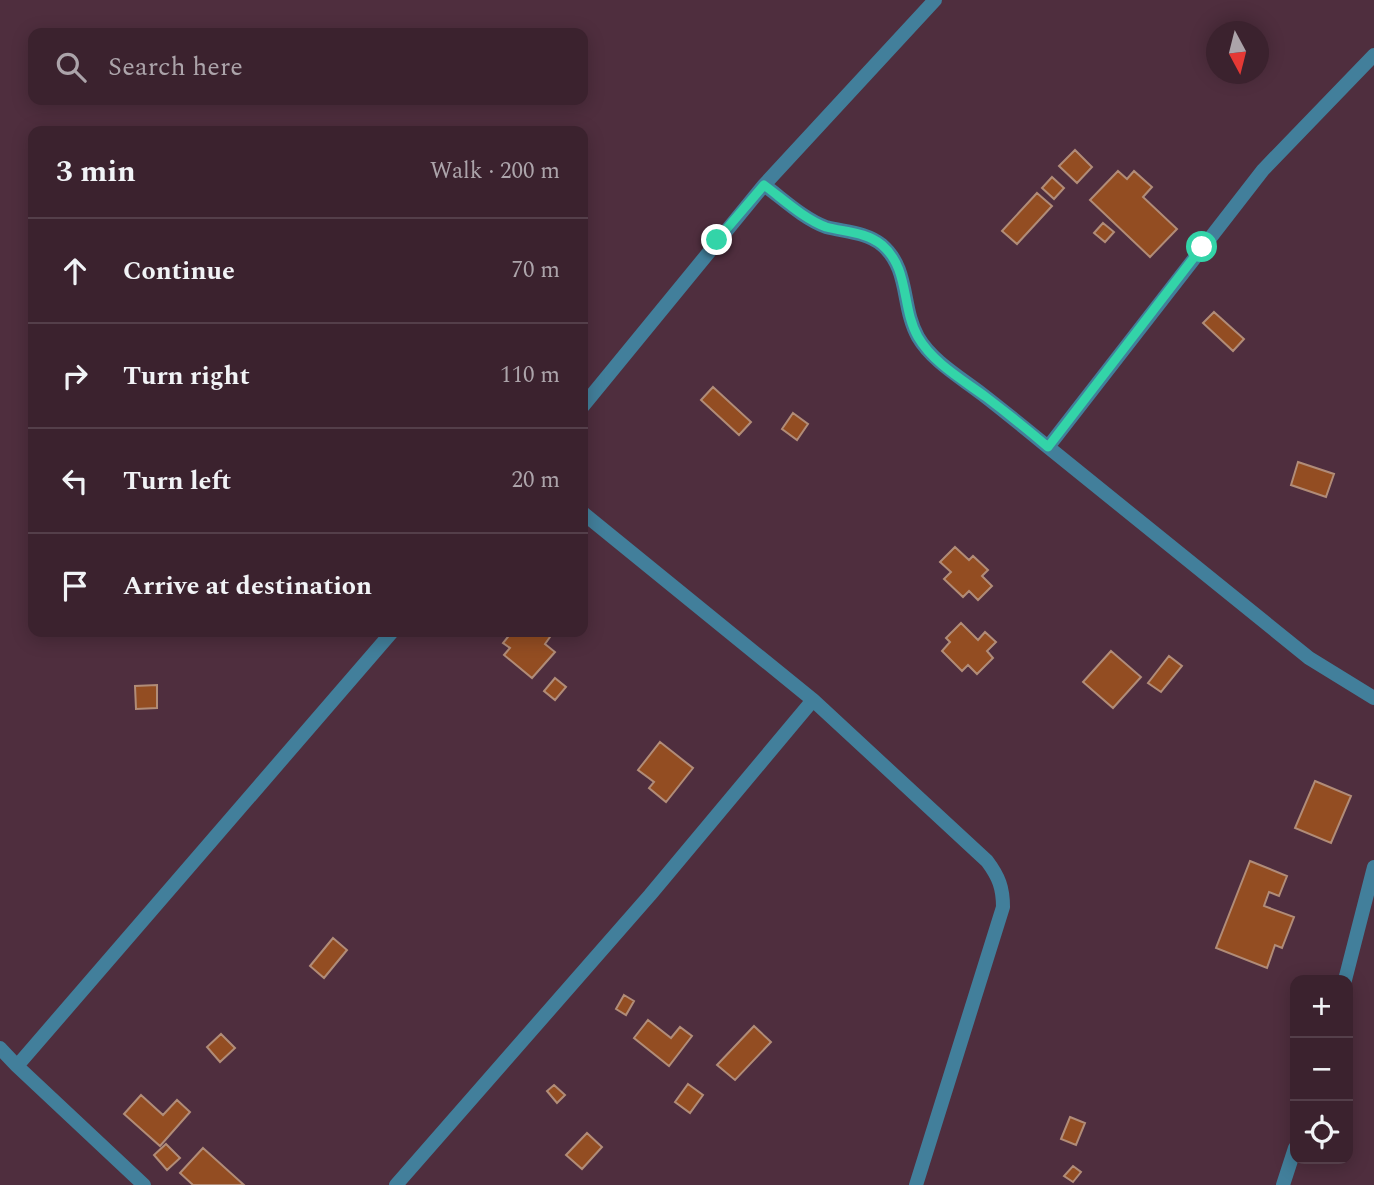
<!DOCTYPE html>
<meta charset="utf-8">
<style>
:root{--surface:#3b222e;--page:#462f3a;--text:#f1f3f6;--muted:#aca4aa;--line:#543f4a}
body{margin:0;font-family:Spectral,serif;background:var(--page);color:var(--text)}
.controls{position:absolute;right:21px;bottom:21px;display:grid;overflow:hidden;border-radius:14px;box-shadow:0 4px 18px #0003}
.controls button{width:63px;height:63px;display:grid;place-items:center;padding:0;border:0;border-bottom:2px solid var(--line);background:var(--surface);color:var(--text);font:35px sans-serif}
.compass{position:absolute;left:1206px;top:21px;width:63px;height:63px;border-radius:50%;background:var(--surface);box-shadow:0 4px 18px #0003;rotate:173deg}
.stop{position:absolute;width:21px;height:21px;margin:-16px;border:5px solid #33d4a8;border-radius:50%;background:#fff}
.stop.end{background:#33d4a8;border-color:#fff;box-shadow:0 2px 7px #0008}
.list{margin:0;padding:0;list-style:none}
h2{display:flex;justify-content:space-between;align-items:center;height:91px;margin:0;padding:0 28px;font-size:30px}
h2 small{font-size:23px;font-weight:400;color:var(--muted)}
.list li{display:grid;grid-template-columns:46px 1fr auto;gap:21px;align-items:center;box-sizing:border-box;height:105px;padding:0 28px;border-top:2px solid var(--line)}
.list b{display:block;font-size:26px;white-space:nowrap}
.list em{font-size:23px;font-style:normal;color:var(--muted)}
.icon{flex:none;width:38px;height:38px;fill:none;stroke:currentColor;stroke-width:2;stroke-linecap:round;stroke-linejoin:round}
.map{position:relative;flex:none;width:1374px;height:1185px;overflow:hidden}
.search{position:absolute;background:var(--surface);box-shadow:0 4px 18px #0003;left:28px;top:28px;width:560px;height:77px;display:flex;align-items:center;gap:18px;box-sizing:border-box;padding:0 24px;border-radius:14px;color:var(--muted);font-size:26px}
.panel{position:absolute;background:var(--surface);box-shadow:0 4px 18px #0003;left:28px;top:126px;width:560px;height:511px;border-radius:14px}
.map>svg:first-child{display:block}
.building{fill:#934d22;stroke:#b18c78;stroke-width:2}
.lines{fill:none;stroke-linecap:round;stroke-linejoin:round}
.street{stroke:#427f9b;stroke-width:14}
.route{stroke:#33d4a8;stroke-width:9}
</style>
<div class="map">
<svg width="1374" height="1185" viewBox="0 0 1374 1185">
<rect width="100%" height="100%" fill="#4f2e3e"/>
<path class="building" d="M1075,150L1092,167L1077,183L1059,166Z
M1118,171L1127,179L1134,171L1152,187L1143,197L1177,229L1150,257L1090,200Z
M1052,177L1064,188L1054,199L1042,188Z
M1037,193L1052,206L1017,244L1002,231Z
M1103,223L1114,232L1105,242L1094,233Z
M1214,312L1244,339L1233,351L1203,323Z
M713,387L751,422L739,435L701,400Z
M793,413L808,424L797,440L782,429Z
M1298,462L1334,474L1326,497L1291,485Z
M955,547L969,560L973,556L988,570L982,576L992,586L978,600L969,591L963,597L944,579L951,572L940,562Z
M961,623L978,640L985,632L996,642L987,651L993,658L977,674L968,665L962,671L942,651L950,642L946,638Z
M512,632H544L550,637L545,644L555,652L532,678L504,655L510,648L503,643Z
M1111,651L1141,677L1113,708L1083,682Z
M1169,656L1182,666L1161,692L1148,683Z
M555,678L566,687L555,700L544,691Z
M157,685V708L136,709L135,686Z
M660,742L693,768L666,802L649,788L654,782L638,770Z
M1315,781L1351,796L1331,843L1295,828Z
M1250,861L1287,876L1279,896L1269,892L1264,906L1294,917L1282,948L1275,945L1267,968L1216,948Z
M333,938L347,950L324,978L310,966Z
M624,995L634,1001L626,1015L616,1009Z
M648,1020L671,1038L680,1027L692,1036L669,1066L634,1038Z
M754,1026L771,1042L735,1080L717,1065Z
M221,1034L235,1048L220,1062L207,1047Z
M688,1084L703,1095L690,1113L675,1102Z
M554,1085L565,1095L557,1103L547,1091Z
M141,1095L163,1115L177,1100L190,1112L160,1146L124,1114Z
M1070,1117L1085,1123L1076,1145L1061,1139Z
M587,1133L602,1147L582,1169L566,1155Z
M166,1144L180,1158L167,1170L154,1155Z
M203,1148L244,1185H193L180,1173Z
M1073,1166L1081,1172L1073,1182L1064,1176Z"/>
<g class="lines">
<path class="street" d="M1374,55L1263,170L1048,447L1309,658L1374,698
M764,185C783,199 804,219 826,227C845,232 866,232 882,245C910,269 901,307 918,337C932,361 960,377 982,394C1004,411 1026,429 1048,447
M583,406L764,185L935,0
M583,513L813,700L987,861C999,877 1003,888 1003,907L916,1185
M1345,980L1374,867
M0,1048L17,1066
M144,1185L17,1066L392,632
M396,1185L650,895L813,700
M1283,1185L1295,1148"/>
</g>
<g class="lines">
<path class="route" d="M717,240L764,185C783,199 804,219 826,227C845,232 866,232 882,245C910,269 901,307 918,337C933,363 963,380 986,397C1007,413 1028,430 1048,447L1202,247"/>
</g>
</svg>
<div class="controls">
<button>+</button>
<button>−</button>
<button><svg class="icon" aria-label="locate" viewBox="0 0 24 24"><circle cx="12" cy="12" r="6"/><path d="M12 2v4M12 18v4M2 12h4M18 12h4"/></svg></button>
</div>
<svg class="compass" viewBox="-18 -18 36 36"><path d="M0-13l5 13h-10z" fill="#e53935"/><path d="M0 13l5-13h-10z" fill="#aca4aa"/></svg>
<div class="stop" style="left:1202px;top:247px"></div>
<div class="stop end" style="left:717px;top:240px"></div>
<div class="search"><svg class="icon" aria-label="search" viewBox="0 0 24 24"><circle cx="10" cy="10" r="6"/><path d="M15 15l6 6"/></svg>Search here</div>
<section class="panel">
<h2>3 min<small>Walk · 200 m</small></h2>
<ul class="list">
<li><svg class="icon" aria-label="ahead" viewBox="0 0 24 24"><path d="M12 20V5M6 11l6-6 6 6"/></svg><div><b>Continue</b></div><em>70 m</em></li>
<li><svg class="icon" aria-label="right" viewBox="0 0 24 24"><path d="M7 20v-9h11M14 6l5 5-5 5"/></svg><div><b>Turn right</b></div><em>110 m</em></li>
<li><svg class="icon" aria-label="left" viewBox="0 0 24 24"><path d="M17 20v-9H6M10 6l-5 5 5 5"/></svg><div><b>Turn left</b></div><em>20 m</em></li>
<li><svg class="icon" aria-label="arrive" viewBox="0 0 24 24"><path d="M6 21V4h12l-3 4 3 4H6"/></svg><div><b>Arrive at destination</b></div></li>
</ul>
</section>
</div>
